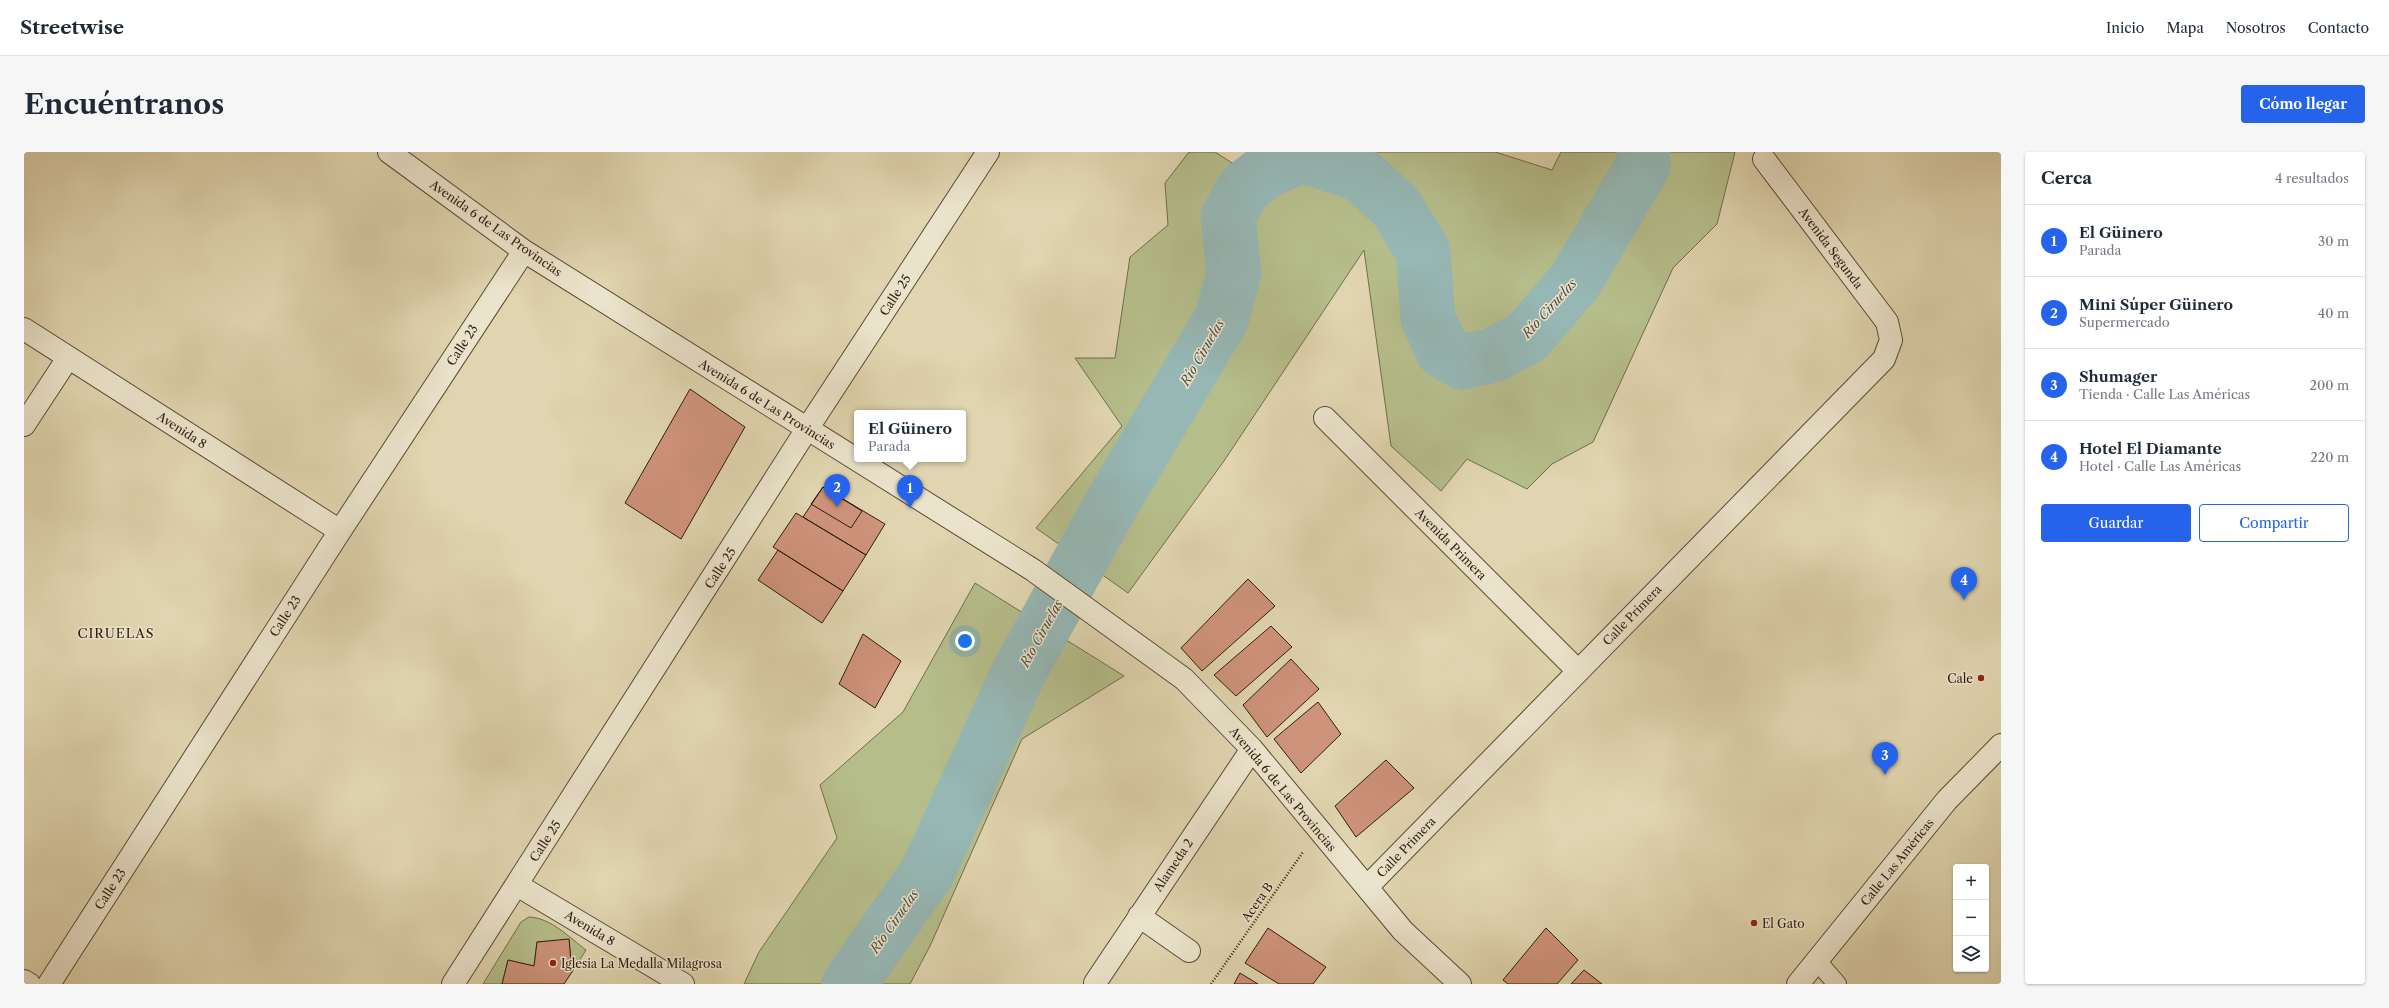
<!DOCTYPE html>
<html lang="es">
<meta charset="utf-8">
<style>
:root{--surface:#fff;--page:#f6f6f7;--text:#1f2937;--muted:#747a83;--line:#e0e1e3;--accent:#2563eb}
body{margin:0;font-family:"Libre Caslon Text",serif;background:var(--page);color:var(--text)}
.controls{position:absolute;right:12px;bottom:12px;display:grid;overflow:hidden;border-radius:4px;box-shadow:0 1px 3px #0004}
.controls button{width:36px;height:36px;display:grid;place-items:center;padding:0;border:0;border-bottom:1px solid var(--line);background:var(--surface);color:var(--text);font:20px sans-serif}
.you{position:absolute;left:941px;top:489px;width:14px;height:14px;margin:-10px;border:3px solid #fff;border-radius:50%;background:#1a73e8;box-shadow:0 0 0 6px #1a73e833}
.badge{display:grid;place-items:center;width:26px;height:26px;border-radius:50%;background:var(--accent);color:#fff;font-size:13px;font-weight:700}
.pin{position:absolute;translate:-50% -33px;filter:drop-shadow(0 1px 2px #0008)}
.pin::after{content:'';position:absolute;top:21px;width:14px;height:12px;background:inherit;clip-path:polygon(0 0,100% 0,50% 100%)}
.popup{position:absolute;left:830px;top:258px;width:112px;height:52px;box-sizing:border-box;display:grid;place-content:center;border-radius:4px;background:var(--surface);filter:drop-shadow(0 1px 3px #0005);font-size:13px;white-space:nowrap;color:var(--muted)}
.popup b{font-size:15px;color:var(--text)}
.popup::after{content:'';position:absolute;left:50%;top:100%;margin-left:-8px;border:8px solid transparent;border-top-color:var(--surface)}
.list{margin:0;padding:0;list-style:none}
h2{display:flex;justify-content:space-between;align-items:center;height:52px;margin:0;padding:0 16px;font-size:17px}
h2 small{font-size:13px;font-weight:400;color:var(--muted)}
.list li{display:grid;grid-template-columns:26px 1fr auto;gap:12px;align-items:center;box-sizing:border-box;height:72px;padding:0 16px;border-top:1px solid var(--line)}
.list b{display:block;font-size:15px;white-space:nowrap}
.list p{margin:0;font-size:13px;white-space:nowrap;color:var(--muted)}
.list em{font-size:13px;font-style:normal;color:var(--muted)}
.actions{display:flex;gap:8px;padding:12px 16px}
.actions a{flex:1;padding:9px 0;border:1px solid var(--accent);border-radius:4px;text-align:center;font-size:14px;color:var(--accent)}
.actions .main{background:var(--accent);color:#fff}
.icon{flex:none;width:22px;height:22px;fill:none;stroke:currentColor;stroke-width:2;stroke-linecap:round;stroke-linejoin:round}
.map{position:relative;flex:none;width:1977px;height:832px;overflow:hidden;border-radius:4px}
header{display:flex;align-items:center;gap:24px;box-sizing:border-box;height:56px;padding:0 20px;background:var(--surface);border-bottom:1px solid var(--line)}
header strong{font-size:19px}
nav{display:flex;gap:22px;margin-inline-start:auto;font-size:14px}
.intro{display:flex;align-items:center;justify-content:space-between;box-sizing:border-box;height:96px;padding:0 24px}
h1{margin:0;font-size:28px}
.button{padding:10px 18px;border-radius:4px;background:var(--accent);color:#fff;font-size:14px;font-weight:700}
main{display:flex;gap:24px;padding:0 24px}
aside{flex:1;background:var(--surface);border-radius:4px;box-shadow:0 1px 3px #0004}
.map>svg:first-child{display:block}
.green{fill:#b5bd8a;stroke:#726d4c}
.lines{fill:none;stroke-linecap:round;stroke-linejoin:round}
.river{stroke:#96b7b4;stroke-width:55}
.building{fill:#ce937b;stroke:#2f1d0f}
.service-casing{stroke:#5b4b37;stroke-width:20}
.minor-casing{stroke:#5b4b37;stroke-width:24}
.path{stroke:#2f1d0f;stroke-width:2.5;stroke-dasharray:1 2;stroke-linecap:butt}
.service{stroke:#ebe4cc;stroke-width:18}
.minor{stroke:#ebe4cc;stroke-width:22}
.poi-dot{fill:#8f2418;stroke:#ebe4cc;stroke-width:1.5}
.labels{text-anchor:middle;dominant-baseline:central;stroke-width:3;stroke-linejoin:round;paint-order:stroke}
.street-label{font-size:12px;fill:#2f1d0f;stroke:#ebe4cc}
.poi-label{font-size:12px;fill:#2f1d0f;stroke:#ebe4cc;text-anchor:start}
.water-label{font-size:13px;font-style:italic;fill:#4e4b41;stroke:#ebe4cc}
.neighbourhood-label{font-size:13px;letter-spacing:1px;fill:#2f1d0f;stroke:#ebe4cc}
</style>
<header>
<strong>Streetwise</strong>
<nav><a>Inicio</a><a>Mapa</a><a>Nosotros</a><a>Contacto</a></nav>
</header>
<div class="intro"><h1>Encuéntranos</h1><a class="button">Cómo llegar</a></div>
<main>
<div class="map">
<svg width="1977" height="832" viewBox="0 0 1977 832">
<rect width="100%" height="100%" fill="#e0d5b0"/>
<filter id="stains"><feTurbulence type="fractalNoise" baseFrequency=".005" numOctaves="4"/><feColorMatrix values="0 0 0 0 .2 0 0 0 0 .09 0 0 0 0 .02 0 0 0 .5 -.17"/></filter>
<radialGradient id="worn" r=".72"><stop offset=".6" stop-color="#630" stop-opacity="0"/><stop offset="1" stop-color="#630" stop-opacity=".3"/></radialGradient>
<path class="green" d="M1165,0H1191L1216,16L1246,0H1471L1528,18L1537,0H1711L1693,72L1649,116L1569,290L1528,312L1503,337L1443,307L1417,339L1367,294L1340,98L1200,309L1104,441L1012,376L1098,274L1051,206H1091L1106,105L1144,73L1141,31Z
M951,431L1100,524L998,587L906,794L886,832H720L735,800L813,686L796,633L879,560Z
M505,765C527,766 545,785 562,798L548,820L545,788L513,790L510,814L484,808L478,832H459L497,770Z"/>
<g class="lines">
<path class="river" d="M825,832L903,721L995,520L1088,351L1198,166L1210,121L1204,65L1220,36L1241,20L1277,3L1336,22L1372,55L1399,99L1404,167L1419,199L1438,210L1470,203L1503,185L1551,129L1619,14V0"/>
</g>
<path class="building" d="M666,237L721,275L657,387L601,351Z
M799,335L861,372L842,403L779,365Z
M799,335L838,359L827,376L787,352Z
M772,361L842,403L819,439L749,395Z
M754,398L819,439L798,471L734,428Z
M1224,427L1251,454L1178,519L1157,496Z
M1247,474L1268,495L1212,544L1190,523Z
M839,482L877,509L851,556L815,532Z
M1267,507L1295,537L1243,585L1219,553Z
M1294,550L1317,582L1277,621L1250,587Z
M1362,608L1390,636L1332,685L1311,654Z
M1244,776L1302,815L1289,832H1255L1221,811Z
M1522,776L1554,808L1533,832H1484L1479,828Z
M545,787L548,820L540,832H478L484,808L510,814L513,790Z
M1560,818L1578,832H1547Z
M1216,821L1234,832H1210Z"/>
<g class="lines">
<g class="service-casing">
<path id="service" d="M1793,809L1813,832"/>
</g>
<g class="minor-casing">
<path id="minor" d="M365,0L500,99L1009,418L1160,527L1228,597L1379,779L1436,832
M0,177L316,379
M1301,266L1554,519
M0,273L44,206
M493,733L659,832
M1343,735L1860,207L1867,188L1863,170L1740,7
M1115,764L1165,799
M0,829L5,832
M1071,831L1228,597
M25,832L316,379L500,99
M429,832L783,277L964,0
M1774,832L1923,648L1977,593"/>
</g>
<path class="path" d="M1187,832L1279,700"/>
<use href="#service" class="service"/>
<use href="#minor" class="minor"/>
</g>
<g class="poi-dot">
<circle cx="1957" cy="526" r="4"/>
<circle cx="1730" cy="771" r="4"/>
<circle cx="529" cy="811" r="4"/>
</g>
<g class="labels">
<g class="street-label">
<text transform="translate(472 76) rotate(35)">Avenida 6 de Las Provincias</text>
<text transform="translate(1807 96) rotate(53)">Avenida Segunda</text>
<text transform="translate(871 143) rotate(-57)">Calle 25</text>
<text transform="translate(438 193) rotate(-57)">Calle 23</text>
<text transform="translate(743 252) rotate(32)">Avenida 6 de Las Provincias</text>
<text transform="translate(158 278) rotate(33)">Avenida 8</text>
<text transform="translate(1427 392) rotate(45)">Avenida Primera</text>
<text transform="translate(696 416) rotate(-57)">Calle 25</text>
<text transform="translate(1608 463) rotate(-46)">Calle Primera</text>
<text transform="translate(261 464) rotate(-57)">Calle 23</text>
<text transform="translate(1259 637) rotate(50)">Avenida 6 de Las Provincias</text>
<text transform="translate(521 689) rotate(-57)">Calle 25</text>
<text transform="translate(1382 695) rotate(-46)">Calle Primera</text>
<text transform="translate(1873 710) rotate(-51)">Calle Las Américas</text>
<text transform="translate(1149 713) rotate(-56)">Alameda 2</text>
<text transform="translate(86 737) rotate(-57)">Calle 23</text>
<text transform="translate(1233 750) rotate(-55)">Acera B</text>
<text transform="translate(566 776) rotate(31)">Avenida 8</text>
</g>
<g class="poi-label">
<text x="1949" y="526" text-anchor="end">Cale</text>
<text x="1738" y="771">El Gato</text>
<text x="537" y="811">Iglesia La Medalla Milagrosa</text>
</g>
<g class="water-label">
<text transform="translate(1525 156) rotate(-48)">Río Ciruelas</text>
<text transform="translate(1178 200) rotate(-60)">Río Ciruelas</text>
<text transform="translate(1017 481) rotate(-61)">Río Ciruelas</text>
<text transform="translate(870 769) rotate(-55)">Río Ciruelas</text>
</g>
<g class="neighbourhood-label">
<text x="92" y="481">CIRUELAS</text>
</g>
</g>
<rect width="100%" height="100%" filter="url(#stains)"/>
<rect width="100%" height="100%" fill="url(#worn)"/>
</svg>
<div class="controls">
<button>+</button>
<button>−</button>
<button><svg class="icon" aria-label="layers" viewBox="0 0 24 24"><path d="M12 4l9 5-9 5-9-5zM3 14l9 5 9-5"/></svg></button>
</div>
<div class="you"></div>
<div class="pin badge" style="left:886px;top:356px">1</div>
<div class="popup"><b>El Güinero</b>Parada</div>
<div class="pin badge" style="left:813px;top:355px">2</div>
<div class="pin badge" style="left:1861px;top:623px">3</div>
<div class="pin badge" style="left:1940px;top:448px">4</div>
</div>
<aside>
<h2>Cerca<small>4 resultados</small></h2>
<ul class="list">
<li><span class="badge">1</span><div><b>El Güinero</b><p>Parada</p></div><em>30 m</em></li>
<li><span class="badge">2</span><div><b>Mini Súper Güinero</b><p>Supermercado</p></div><em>40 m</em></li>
<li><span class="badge">3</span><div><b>Shumager</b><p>Tienda · Calle Las Américas</p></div><em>200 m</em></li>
<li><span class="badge">4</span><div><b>Hotel El Diamante</b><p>Hotel · Calle Las Américas</p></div><em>220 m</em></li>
</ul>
<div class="actions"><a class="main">Guardar</a><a>Compartir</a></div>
</aside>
</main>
